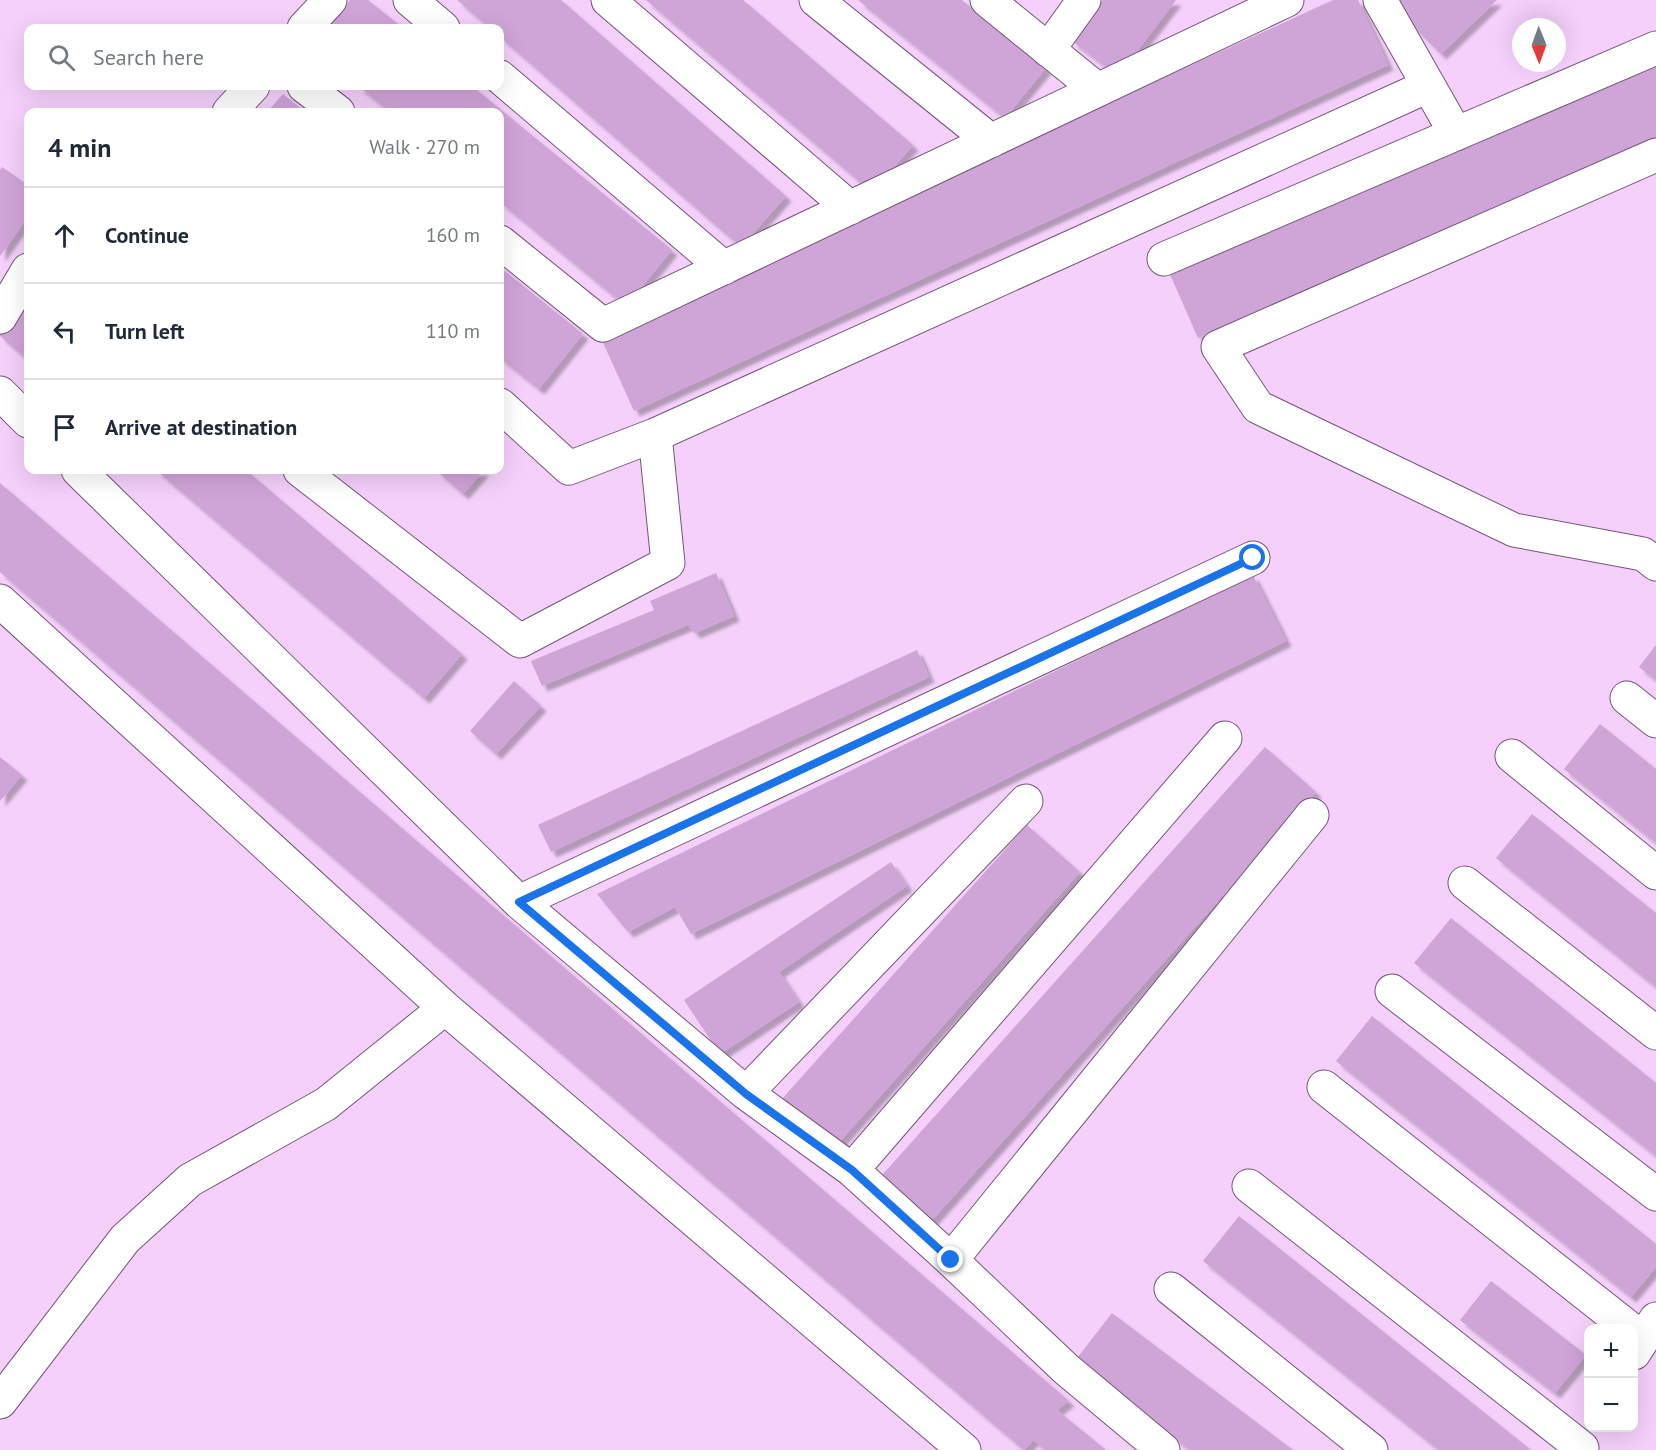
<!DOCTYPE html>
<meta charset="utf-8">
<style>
:root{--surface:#fff;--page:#f2f2f3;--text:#1f2937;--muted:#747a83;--line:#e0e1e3}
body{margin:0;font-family:"PT Sans",sans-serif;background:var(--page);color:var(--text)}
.controls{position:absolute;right:18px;bottom:18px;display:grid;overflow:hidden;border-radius:12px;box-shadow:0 6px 24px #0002}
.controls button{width:54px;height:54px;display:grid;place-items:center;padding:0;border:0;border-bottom:2px solid var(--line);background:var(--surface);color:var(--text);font:30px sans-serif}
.compass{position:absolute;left:1512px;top:18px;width:54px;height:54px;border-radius:50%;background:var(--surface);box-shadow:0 6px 24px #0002;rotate:179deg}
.stop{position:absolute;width:18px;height:18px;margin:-14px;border:4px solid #1a73e8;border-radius:50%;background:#fff}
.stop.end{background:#1a73e8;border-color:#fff;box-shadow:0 2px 6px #0008}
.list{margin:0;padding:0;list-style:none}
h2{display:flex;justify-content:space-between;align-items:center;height:78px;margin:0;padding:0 24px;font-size:26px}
h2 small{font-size:20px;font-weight:400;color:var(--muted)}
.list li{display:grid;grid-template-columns:39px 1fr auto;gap:18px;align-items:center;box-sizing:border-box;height:96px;padding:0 24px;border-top:2px solid var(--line)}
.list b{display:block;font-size:22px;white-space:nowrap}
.list em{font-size:20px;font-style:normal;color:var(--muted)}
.icon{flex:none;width:33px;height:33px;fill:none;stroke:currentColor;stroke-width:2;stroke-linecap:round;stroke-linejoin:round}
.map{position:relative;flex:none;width:1656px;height:1450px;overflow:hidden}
.search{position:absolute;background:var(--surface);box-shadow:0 6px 24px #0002;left:24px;top:24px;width:480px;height:66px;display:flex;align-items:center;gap:15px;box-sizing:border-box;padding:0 21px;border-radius:12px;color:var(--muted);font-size:22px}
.panel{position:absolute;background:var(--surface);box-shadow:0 6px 24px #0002;left:24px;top:108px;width:480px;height:366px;border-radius:12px}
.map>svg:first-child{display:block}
.building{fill:#cfa4d7;filter:url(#shadow)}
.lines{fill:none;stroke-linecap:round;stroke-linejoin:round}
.minor-casing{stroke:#745579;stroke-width:35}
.minor{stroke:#fff;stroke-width:33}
.route{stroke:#1a73e8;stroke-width:8}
</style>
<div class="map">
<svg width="1656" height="1450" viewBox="0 0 1656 1450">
<defs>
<filter id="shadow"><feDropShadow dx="5.5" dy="5.5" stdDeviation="1.5" flood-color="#0004"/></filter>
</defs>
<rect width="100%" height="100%" fill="#f4d0fa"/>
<path class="building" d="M350,0H368L403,28H326Z
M457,0H561L786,196L741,247L500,37V28H490Z
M646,0H743L913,145L872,192Z
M858,0H962L1046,68L1005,118Z
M1103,0H1176L1118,76L1072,41Z
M1333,0H1358L1388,65L634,411L600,336Z
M1397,0H1497L1441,54L1392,5Z
M1656,63V142L1198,338L1169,272Z
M358,86H472L672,250L626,306L500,202V112H391Z
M283,94L305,112H267Z
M2,167L28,185V217L0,256V170Z
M500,267L583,334L539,389L500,358Z
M28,292V360L0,336V326Z
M156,470H246L462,654L424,698Z
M436,470H484L463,494Z
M0,483L1069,1401L1057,1410L1106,1450H1046L1033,1440L1024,1450L0,572Z
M716,573L734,616L695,633L688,625L542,686L531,661L654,610L650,601Z
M1253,575L1286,641L691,934L675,907L628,932L597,894Z
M1656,645V680L1639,667Z
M917,650L929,677L551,852L538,825Z
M514,681L541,706L496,754L470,731Z
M1600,724L1656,769V843L1564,769Z
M1265,747L1316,792L925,1228L875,1183Z
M0,757L22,775L0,801Z
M1532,814L1656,913V987L1496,858Z
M1027,825L1080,872L834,1148L781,1100Z
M891,862L907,886L779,972L799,1002L720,1054L684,1000Z
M1451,918L1656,1083V1156L1414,963Z
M1372,1016L1656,1244V1267L1631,1297L1336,1061Z
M1239,1216L1531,1450H1439L1203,1261Z
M1491,1281L1586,1355L1555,1393L1460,1320Z
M1112,1313L1293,1450H1190L1074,1362Z"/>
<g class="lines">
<g class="minor-casing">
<path id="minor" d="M410,0L443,28
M608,0L850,208
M816,0L991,141
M987,0L1098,90
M1380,0L1456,134
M304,28L330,0
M1048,50L1084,0
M500,77L724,268
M304,86L338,112
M229,112L253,86
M1656,155L1218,347L1258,407L1514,530L1643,554L1656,564
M500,242L603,325L1287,0
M1164,259L1656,48
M0,317L28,270
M0,393L28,421
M500,405L569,468L655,435
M78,470L519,902L746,1093L852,1170L951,1260L1066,1369L1163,1450
M300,470L520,641L668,563L655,435L1428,86
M0,601L445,1008L964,1450
M1627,698L1656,721
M1512,756L1656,873
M1465,883L1656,1033
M519,902L1253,558
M1392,991L1656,1194
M1324,1087L1629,1328
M746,1093L1026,801
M852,1170L1225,738
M1249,1186L1582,1448
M951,1260L1312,815
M1171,1289L1371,1450
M1634,1353L1656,1319
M0,1402L125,1239L190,1180L326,1104L445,1008"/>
</g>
<use href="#minor" class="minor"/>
</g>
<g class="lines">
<path class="route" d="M951,1260L852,1170L746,1094L519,902L1253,558"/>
</g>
</svg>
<div class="controls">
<button>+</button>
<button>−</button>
</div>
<svg class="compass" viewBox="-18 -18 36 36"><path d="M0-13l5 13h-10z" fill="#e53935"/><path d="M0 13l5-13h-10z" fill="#747a83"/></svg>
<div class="stop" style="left:1253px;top:558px"></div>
<div class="stop end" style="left:951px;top:1260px"></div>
<div class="search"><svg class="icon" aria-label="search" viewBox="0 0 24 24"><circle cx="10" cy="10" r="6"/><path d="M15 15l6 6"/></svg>Search here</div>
<section class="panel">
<h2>4 min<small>Walk · 270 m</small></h2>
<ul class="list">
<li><svg class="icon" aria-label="ahead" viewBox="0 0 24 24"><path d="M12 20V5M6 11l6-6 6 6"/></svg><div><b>Continue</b></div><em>160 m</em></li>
<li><svg class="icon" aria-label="left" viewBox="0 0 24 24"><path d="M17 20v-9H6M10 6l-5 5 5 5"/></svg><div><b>Turn left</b></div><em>110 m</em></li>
<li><svg class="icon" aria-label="arrive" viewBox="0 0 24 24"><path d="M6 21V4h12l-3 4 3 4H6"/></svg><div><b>Arrive at destination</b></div></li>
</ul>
</section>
</div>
